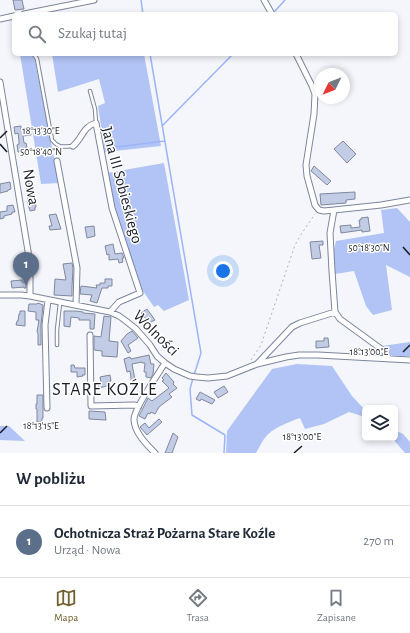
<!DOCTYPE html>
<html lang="pl">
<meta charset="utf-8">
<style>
:root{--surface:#fff;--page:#f2f2f3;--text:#1f2937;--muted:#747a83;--line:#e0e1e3;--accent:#72602e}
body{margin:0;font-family:"Alegreya Sans",sans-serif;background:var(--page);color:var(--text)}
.controls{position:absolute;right:12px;bottom:12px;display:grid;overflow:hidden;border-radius:6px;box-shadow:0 2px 6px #0003}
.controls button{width:36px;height:36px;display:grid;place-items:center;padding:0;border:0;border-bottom:1px solid var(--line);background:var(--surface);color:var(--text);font:20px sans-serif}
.compass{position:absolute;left:314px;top:68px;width:36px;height:36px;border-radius:50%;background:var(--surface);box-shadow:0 2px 6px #0003;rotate:227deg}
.you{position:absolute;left:223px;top:271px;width:14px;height:14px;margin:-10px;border:3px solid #fff;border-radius:50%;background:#1a73e8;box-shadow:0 0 0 6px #1a73e833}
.badge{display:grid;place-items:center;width:26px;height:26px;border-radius:50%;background:var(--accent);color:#fff;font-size:13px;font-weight:700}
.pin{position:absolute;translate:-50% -33px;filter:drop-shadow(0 1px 2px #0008)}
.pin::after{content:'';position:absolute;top:21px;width:14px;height:12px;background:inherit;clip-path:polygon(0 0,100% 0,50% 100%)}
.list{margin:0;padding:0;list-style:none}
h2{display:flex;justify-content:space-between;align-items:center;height:52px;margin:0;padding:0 16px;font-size:17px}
h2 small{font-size:13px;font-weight:400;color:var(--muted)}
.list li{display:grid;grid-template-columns:26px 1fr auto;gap:12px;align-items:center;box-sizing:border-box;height:72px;padding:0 16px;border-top:1px solid var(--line)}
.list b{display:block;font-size:15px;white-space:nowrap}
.list p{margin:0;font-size:13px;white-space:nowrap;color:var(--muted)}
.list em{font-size:13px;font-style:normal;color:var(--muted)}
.icon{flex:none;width:22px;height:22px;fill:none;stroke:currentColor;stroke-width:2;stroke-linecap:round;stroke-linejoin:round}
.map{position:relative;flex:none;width:410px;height:453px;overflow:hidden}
.search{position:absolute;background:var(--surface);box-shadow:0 2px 6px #0003;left:12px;right:12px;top:12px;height:44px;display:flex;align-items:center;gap:10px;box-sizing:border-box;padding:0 14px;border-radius:6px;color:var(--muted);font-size:15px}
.sheet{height:124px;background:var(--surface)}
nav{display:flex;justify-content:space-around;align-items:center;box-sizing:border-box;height:56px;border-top:1px solid var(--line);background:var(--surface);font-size:11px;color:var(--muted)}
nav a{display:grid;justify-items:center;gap:2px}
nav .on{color:var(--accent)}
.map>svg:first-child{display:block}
.green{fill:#b2c4f5}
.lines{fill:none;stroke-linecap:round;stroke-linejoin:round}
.stream{stroke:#9db4f9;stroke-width:1.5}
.building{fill:#c3cce5;stroke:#7f889f}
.service-casing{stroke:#7c859c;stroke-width:4.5}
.minor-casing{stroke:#7c859c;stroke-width:7}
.path{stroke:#b0b3b9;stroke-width:1;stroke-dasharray:2 3;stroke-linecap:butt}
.service{stroke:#fff;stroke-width:2.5}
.minor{stroke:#fff;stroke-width:5}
.ticks{fill:none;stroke:#181c25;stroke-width:1.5}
.labels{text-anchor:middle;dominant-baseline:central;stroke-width:3;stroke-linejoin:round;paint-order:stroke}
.street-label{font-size:16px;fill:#181c25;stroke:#fff}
.quarter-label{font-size:18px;letter-spacing:1px;fill:#181c25;stroke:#fff}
.ticks-label{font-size:10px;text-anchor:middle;fill:#181c25;stroke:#fff;stroke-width:3;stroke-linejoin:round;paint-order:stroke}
</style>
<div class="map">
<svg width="410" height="453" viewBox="0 0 410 453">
<rect width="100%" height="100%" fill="#f4f6fb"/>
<path class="green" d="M20,54H32L35,60L59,183L41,184Z
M52,54H144L161,146L105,152L98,106L105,103L99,79L58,92Z
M164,163L189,300L164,311L158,305L154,307L141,288L115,207L107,173Z
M397,208L410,222V277L386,265L392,310L373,315L366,306L354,271L335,274L333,254L336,241L384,233L381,210Z
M410,342V356H392L382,346Z
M297,364L332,366L352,396L365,410V417L349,412L324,424L305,429L300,418C287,423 273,427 264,439C261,443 259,448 256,453H226L227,431L272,369Z
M0,426H9L25,441L0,440Z
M395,430L403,434L410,442V453H405L392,438H395Z"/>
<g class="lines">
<path class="stream" d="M141,0L143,14
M275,11L285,0
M150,54L201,353L194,375
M162,126L233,54
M104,133L110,141L116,147L165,141
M193,378L190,389L192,415L225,435L224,453"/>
</g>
<path class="building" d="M13,0H22L24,9L15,10Z
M21,126V130L30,129L31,135L23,136L24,143H26L27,147L25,148L26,151L18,152L17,145L19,144V141L18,133L15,134L14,127Z
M343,141L356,154L347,163L334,149Z
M314,166L331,181L327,185L311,171Z
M10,182L11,189L8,190V191L0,193V184Z
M32,183L36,207H35V210L30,211L27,201L28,200L26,184Z
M355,192V199L346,200V203L321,205L320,194Z
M13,205L15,212H12V214L4,216V218L0,219V212L7,211V206Z
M56,214L61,229L50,230L49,226H52L49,215Z
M368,217L370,231L362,232V230L341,233L340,226L351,225V228L360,227L359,220H361V218Z
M94,226L95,236L87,238L85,227Z
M323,241V245H319L321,258L312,259L310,242Z
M113,244L115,254L122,253L124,258H122L123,262L119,263L118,259L109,260V254L107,255L105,246Z
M72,263L73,268L72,287V296L54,295L55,279L66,280L63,264Z
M105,279H112V286H108V288H102L97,303L90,301L92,295L80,294L81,286L97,288L96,285H100V283H105Z
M22,280V282H26V288H24V287L12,288L11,281Z
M38,303L43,305L41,325V345H38V333L37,332L39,320H36V312L28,311L29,304H37Z
M147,309L155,320L149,323L141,313Z
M20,311H25V326L16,325L17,321H18L19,314H20Z
M64,311H76L83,312V313L95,314L94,329H90V320H79V318L71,317L70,327L64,326Z
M104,316L111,317L109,341L118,342L117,357L102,356V351L94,350V336L101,337Z
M132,331L138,338L128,345L131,351L128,353L121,341L127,334Z
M324,338H328L329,347L316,348V341H324Z
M149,355L151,364H154L153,374L151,378L146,377V372H144L145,363H142V362L132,364L136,385H132L130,371L127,372L124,359L130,357L131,359Z
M71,365H74L75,368H85V375H82L83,376L77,377V372H71Z
M166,373L174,382L173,384L177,388L169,394L172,397L159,407L155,414L151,412L150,414L148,413L145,419L139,416L148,398L152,401L169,388L162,381L164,380L162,378Z
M110,375L111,381L107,382V386L99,388L98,383L101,382L100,377Z
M224,386L228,392L218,398L214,392Z
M200,392L215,400L212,404L201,399L200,401L196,399Z
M37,395H43V418H42V422H37V409H36V404H37Z
M89,411L105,412L106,420L89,419Z
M159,419L162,422L147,435L140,427L145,423L149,428Z
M173,433L178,437L172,453H165Z"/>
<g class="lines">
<g class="service-casing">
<path id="service" d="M34,54L37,59L52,140C59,148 62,147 72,146
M90,91L95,109L96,123
M57,345V330L60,303"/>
</g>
<g class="minor-casing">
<path id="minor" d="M264,0L272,14
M24,14L94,0
M0,19L14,16
M296,54L312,86L315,94L314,114L306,165L307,176L315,205L319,210L324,211L334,210L381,205L410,200
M0,82L29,257L30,279V296
M73,146C83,138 82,127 96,123L112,208L140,293L119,302L110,312
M57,161L77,268L76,305
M334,210L330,233L332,271L335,312L340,319L384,351L389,359
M0,295H21L30,296L110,312L119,316L126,321L136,329L150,345L157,356L165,363L174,369L190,376L197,377L208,378L227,376L257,364L286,357L299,355H318L410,360
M90,335L91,406L134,405L139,406
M257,364L292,327L300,323L335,312
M47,408L45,325L48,300
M155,453C146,444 134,432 134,419C134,409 158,374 165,363"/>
</g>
<path class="path" d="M251,360L261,345L295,245L302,233L315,214"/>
<use href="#service" class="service"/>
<use href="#minor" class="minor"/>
</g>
<path class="ticks" d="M0,138L7,131M0,144L7,152M403,247L410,255M403,352L410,345M0,433L7,426M294,453L302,446"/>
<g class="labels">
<g class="street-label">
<text transform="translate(122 185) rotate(75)">Jana III Sobieskiego</text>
<text transform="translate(31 187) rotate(80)">Nowa</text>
<text transform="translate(156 333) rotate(45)">Wolności</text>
</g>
<g class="quarter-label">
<text x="105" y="390">STARE KOŹLE</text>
</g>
</g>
<g class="ticks-label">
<text x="41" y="134">18°13'30"E</text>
<text x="41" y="155">50°18'40"N</text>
<text x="369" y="251">50°18'30"N</text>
<text x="369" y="355">18°13'00"E</text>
<text x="41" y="429">18°13'15"E</text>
<text x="302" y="440">18°13'00"E</text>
</g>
</svg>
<div class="controls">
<button><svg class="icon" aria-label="layers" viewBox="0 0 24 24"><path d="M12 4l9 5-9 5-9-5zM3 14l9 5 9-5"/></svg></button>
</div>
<svg class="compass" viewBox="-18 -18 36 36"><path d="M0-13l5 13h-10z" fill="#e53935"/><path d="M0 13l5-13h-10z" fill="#747a83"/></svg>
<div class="you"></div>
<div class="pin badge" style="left:26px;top:285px;background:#5c6f8a">1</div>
<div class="search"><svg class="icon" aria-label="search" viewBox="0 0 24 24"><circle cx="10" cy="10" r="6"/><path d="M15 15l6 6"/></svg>Szukaj tutaj</div>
</div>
<section class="sheet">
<h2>W pobliżu<small></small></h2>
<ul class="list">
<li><span class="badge" style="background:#5c6f8a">1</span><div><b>Ochotnicza Straż Pożarna Stare Koźle</b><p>Urząd · Nowa</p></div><em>270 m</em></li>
</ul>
</section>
<nav>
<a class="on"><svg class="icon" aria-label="map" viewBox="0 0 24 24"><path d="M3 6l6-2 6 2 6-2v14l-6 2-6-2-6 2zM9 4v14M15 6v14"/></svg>Mapa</a>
<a><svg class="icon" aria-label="directions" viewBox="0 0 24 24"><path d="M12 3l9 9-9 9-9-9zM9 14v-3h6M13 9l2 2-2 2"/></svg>Trasa</a>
<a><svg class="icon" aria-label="saved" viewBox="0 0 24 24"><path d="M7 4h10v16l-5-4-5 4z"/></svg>Zapisane</a>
</nav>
